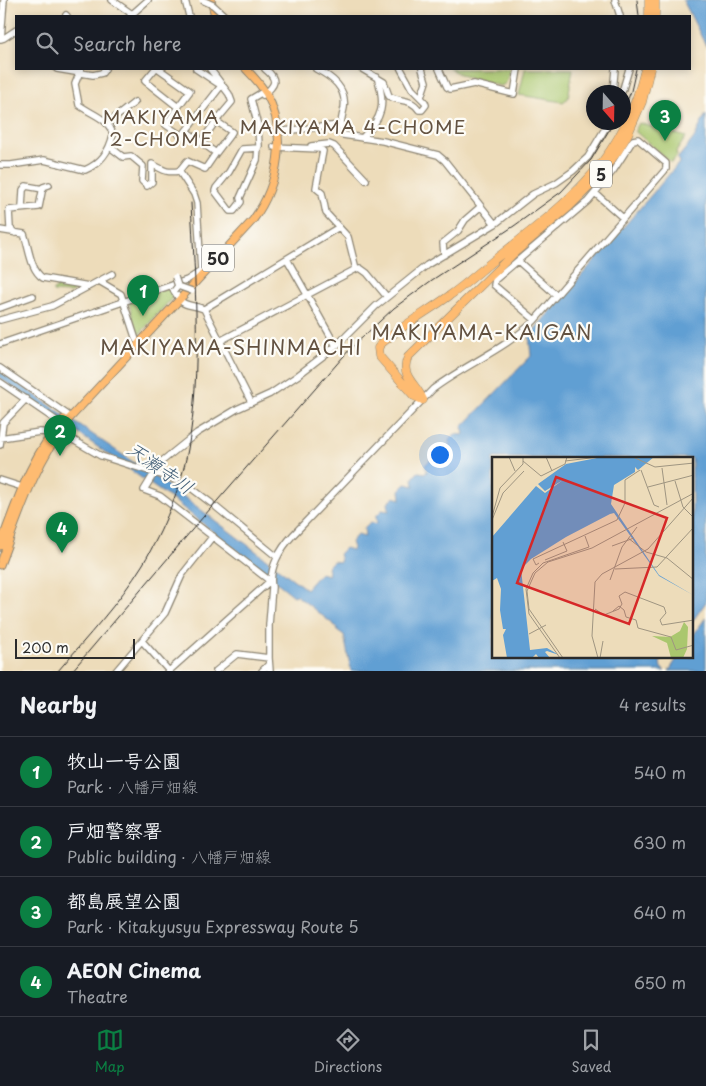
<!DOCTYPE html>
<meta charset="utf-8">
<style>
:root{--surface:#171b24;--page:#242831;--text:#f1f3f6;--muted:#9ea1a6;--line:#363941;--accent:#0b8043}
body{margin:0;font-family:"Playpen Sans","Klee One",sans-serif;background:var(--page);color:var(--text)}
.compass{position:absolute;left:586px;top:85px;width:45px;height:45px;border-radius:50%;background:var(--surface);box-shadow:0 2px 8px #0003;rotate:160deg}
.scale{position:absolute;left:15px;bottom:12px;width:120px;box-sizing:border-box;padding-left:5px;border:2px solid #2b2b2b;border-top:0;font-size:14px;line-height:18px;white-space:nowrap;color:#2b2b2b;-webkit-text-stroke:4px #fdfcf7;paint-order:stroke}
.you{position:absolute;left:439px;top:454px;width:18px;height:18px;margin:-12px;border:4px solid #fff;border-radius:50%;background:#1a73e8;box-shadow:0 0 0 8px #1a73e833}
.badge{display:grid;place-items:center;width:32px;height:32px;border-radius:50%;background:var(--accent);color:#fff;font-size:16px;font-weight:700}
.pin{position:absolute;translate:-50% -41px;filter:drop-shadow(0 1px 2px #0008)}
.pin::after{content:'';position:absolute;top:26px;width:18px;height:15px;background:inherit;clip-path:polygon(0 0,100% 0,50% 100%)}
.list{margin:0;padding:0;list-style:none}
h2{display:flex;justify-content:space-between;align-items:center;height:65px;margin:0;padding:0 20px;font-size:21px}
h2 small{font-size:16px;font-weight:400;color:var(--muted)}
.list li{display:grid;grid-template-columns:32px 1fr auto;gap:15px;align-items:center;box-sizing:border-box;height:70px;padding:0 20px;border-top:1px solid var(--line)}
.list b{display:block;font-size:19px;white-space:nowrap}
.list p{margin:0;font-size:16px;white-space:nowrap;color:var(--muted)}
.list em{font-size:16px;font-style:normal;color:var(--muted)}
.icon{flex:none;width:28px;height:28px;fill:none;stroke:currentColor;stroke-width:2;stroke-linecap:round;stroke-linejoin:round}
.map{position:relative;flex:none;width:706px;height:671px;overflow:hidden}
.search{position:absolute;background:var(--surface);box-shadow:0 2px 8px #0003;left:15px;right:15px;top:15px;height:55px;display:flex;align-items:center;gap:12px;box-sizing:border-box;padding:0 18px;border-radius:0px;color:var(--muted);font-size:19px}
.sheet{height:345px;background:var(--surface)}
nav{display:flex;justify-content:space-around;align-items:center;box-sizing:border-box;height:70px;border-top:1px solid var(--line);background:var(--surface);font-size:14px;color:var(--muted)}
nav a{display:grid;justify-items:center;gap:2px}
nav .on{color:var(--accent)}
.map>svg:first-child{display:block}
.green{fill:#aac76e;stroke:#6a794c}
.water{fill:#619fd3;stroke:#46657f}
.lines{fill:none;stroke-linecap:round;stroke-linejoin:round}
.minor-casing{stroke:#8c8472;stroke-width:8}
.major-casing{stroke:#8c8472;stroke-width:9}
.highway-casing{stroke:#8c8472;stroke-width:9}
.minor{stroke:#fff;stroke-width:5.5}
.major{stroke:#febb71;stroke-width:7}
.highway{stroke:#febb71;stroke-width:8}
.rail{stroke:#2b2b2b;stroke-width:1}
.minor-bridge-casing{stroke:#8c8472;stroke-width:8;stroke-linecap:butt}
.minor-bridge{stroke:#fff;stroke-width:5.5}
.labels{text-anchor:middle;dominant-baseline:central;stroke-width:4.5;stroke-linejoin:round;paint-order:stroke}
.shield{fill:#fdfcf7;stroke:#6a6a68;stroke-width:1}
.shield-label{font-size:16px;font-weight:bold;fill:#2b2b2b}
.neighbourhood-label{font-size:19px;letter-spacing:1px;fill:#635241;stroke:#fdfcf7}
.water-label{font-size:19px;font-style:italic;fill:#435f77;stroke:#fdfcf7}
.quarter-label{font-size:20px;letter-spacing:1px;fill:#635241;stroke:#fdfcf7}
.inset-river{fill:none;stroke:#619fd3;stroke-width:2.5}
.inset-road{fill:none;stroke:#9f9581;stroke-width:1}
.view{fill:#d62828;fill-opacity:0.15;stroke:#d62828;stroke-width:2.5}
.inset-edge{fill:none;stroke:#2b2b2b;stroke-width:2.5}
</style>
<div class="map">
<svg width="706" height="671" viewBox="0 0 706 671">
<rect width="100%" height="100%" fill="#fdfcf7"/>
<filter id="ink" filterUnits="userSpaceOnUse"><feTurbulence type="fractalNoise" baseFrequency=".02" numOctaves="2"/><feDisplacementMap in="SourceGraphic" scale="10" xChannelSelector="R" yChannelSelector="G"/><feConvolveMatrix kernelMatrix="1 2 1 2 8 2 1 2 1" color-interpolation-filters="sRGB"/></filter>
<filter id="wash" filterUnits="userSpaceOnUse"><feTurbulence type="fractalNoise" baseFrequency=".0096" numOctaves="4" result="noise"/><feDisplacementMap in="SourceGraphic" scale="20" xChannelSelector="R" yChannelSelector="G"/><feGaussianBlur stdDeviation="1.12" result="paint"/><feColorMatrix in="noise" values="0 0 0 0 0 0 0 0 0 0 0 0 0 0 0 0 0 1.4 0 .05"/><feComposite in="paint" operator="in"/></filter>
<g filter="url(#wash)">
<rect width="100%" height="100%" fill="#eddcba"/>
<path class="green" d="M449,69H510L506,83L501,86L471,79Z
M525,69H573L568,98L563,102L519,95Z
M639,123L686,137L676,152L677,156L671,163L635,131Z
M56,282L76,286V290L70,293L53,292V290L57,288Z
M168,287L173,297L137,337L129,302Z"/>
<path class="water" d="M683,0H706V46Z
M706,114V602L692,622V458H493V657H668L660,662L661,668L665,671H351L344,635L337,630L338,628L296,595L294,596L284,588L177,503L0,378V371L184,497L306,589L320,573L328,575L329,574L327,567L333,561L340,562L341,561L339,554L345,548L352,550L353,548L351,542L357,535L365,537L364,528L370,522L377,524L376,516L382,510L389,511L388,503L394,497L401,499L400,490L406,484L414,486L413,478L418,472L426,473L427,472L425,465L431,459L438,460L437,452L443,446L446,449L450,448L449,440L455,434L463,435L464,434L462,427L531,356L529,336L679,163L678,158L694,138Z
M706,617V671H669L678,657H692V637Z"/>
</g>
<g filter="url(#ink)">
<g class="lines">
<g class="minor-casing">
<path id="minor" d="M112,0L132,14
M185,0L189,16
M615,0L620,16
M66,15L67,16
M130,16L148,0
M0,39L4,38L16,30
M1,39L4,0
M57,69L93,75L102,73L105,69
M155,69L145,81L178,107L166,125L182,136L221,86
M159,69L190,91L178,107
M196,69L217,83
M210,69L229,94L232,102L216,121
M316,69C332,77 347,88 344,108C342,118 339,125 343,135L383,141L438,155L445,161L495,224
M362,69L384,82L389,96C401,103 410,97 419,110H422L426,105L425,102L412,89L401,69
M439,69L447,87L450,89L474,84L514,94L518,69
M613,92L615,69
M622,92L629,69
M263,95C275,86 279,80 265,69
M421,97L426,82L422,69
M107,124L135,102
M274,132L340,125
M362,138C383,118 386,104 377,77
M201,142L216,121L232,132L216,153
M311,146L329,144L334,146L366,180
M110,147L123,157L131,156L143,166L142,181L147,186L152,182V164C164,170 165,173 179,171L187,161L205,169L216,153L186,131
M274,147L320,149L323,151L316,188L322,193L326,213L348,237L356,269
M258,148L242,149L229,172L216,188L215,191L230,211H234L241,202L240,198L257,160L258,148L259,146L258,126L251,99L261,93
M0,165H11L44,160L85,170C101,163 109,152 113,135C109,118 92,115 79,105L75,84L81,69
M595,193L623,218
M22,208L23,190L26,186L43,189
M0,230L24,234C29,247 30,270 43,278L89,286
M15,233L10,228L9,210L39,207L43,187L49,185
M444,255L443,243L458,231L465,220L480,207
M287,259L336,346
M518,261L556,295
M99,281L121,294L136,340
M172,287C184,310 185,302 204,309L339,227
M0,308L33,296
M204,309L251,402
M0,320L52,306L112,274
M220,341L356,269L360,268L367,273L387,297
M0,344L187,280L201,271L197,203L194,194L179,171
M0,368L68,415
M0,382L60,423
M0,438L40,432L63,434L101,456L177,480
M0,445L3,423L26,399
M0,480L22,487
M186,484L211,503
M216,507L277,557
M270,581L160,496L144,490L161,462L197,433L237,409L270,394L297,376L336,346L376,306L427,265L495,224L533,194L556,183L573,171L588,157L609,122
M142,641L169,671
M116,671L165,613L182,575L213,536
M169,671L270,581
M216,671L237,654L269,658
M262,671L269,664
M270,671L269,658V625L272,587C268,569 281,548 293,535L433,389C466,364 506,349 535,320L666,169V163L638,139L633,140L613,171L588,201L495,280L494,285L535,320"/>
</g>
<g class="major-casing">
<path id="major" d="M211,0L215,16
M0,546C17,501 31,455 64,419
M0,565C19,514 35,462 70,418L253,220C279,185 288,132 266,93C260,84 253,76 246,69"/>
</g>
<g class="highway-casing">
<path id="highway" d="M649,0V16
M655,0V16
M423,400L414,396L379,356L378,348L381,344C401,326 427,312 449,296C468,283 484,267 503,253C572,199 624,159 645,69
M423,400C417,384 399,376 408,357L513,254L569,207L593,183L618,151L628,134L642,102L650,69"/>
</g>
<use href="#minor" class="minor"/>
<use href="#major" class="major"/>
<use href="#highway" class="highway"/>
<path class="rail" d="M637,0L639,16
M624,109L631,91L636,69
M58,671C87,637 119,603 143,564C163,530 181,488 188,449C202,371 195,282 191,203
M72,671L197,524L350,349L394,308L432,280L514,226L561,192L591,160L614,122"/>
<g class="minor-bridge-casing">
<path id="minor-bridge" d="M202,0L213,5L225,16
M175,277L178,286
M174,291L178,286L192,291"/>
</g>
<use href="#minor-bridge" class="minor-bridge"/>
</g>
</g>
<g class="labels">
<g class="shield">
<rect x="590" y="160.5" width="22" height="27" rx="4"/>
<rect x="202" y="244.5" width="32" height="27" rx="4"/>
</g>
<g class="shield-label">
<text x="601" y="174">5</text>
<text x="218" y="258">50</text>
</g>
<g class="neighbourhood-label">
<text x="161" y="116">MAKIYAMA<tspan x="161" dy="22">2-CHOME</tspan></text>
<text x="353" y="126">MAKIYAMA 4-CHOME</text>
</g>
<g class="water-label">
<text transform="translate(161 467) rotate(35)">天瀬寺川</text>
</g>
<g class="quarter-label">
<text x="482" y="332">MAKIYAMA-KAIGAN</text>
<text x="231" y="347">MAKIYAMA-SHINMACHI</text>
</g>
</g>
<g transform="translate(492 457)">
<rect width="201" height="201" fill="#eddcba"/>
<path d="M192,165L196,170L195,192L191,201H179L175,186L160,179L178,180L188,174Z" fill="#aac76e"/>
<path d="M110,0H162L146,13L143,10V15L122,28L119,47L167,118L201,138L167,119L122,56L118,57L74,80L39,102L29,112L38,193L55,191L67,198L55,194L53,195L58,201H47L44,197L40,201H15L11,178L14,172H11L8,153L9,132L5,121L0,124V80L44,29L53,36L71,23L53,34L46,27L74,7Z" fill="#619fd3"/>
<path class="inset-river" d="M111,1H134L149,10"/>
<path class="inset-road" d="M17,0L23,14M54,0L60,14M141,0L163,10L202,6M31,4L49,19L73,7L75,0M73,4L107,0M170,11L175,48M149,13L162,48L167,50M183,24L191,50M156,30L202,18M191,50L202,61M0,60L8,31L31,7V0M0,63L11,36L32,14M136,81L154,95L175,101L202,123M120,89L142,81M53,103L75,94L71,85M47,106L44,108L41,102L125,63L133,46V23L148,13M123,112L165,110L202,70M118,123L130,90L145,70M103,152L112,158L127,152L130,147L127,139L133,135L172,150L174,156L168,163L170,168L202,163M121,154L127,149L132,153L134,160L144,163L146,171L179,180L184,193L202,188M37,177L54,168M68,201L37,157L34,132L41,116L51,106L97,90L93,79M71,201L37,152L35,134L43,116L56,105L100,91L202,36M106,201L100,179L103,125L110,117L156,92L202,40M108,201L111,184"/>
<path class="view" d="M64,20L175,61L137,167L25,126Z"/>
<rect width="201" height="201" class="inset-edge"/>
</g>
</svg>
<svg class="compass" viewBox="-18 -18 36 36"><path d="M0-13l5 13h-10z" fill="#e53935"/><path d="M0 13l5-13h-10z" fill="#9ea1a6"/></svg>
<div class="scale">200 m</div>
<div class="you"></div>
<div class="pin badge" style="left:143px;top:316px">1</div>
<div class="pin badge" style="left:60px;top:456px">2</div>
<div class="pin badge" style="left:665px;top:141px">3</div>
<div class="pin badge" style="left:62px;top:553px">4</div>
<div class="search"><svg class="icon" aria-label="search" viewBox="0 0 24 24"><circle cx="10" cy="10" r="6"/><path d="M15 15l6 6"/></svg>Search here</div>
</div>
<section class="sheet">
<h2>Nearby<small>4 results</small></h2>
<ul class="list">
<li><span class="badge">1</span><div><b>牧山一号公園</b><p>Park · 八幡戸畑線</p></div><em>540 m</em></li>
<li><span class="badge">2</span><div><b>戸畑警察署</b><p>Public building · 八幡戸畑線</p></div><em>630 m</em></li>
<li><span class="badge">3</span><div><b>都島展望公園</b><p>Park · Kitakyusyu Expressway Route 5</p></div><em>640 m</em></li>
<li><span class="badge">4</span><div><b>AEON Cinema</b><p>Theatre</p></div><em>650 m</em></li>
</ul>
</section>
<nav>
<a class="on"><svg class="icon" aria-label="map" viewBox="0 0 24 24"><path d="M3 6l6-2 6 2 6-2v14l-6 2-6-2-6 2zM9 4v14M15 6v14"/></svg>Map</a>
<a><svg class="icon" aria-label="directions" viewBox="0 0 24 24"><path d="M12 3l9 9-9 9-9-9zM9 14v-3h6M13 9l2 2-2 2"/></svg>Directions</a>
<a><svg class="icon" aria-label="saved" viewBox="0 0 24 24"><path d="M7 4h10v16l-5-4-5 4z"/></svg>Saved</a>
</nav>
